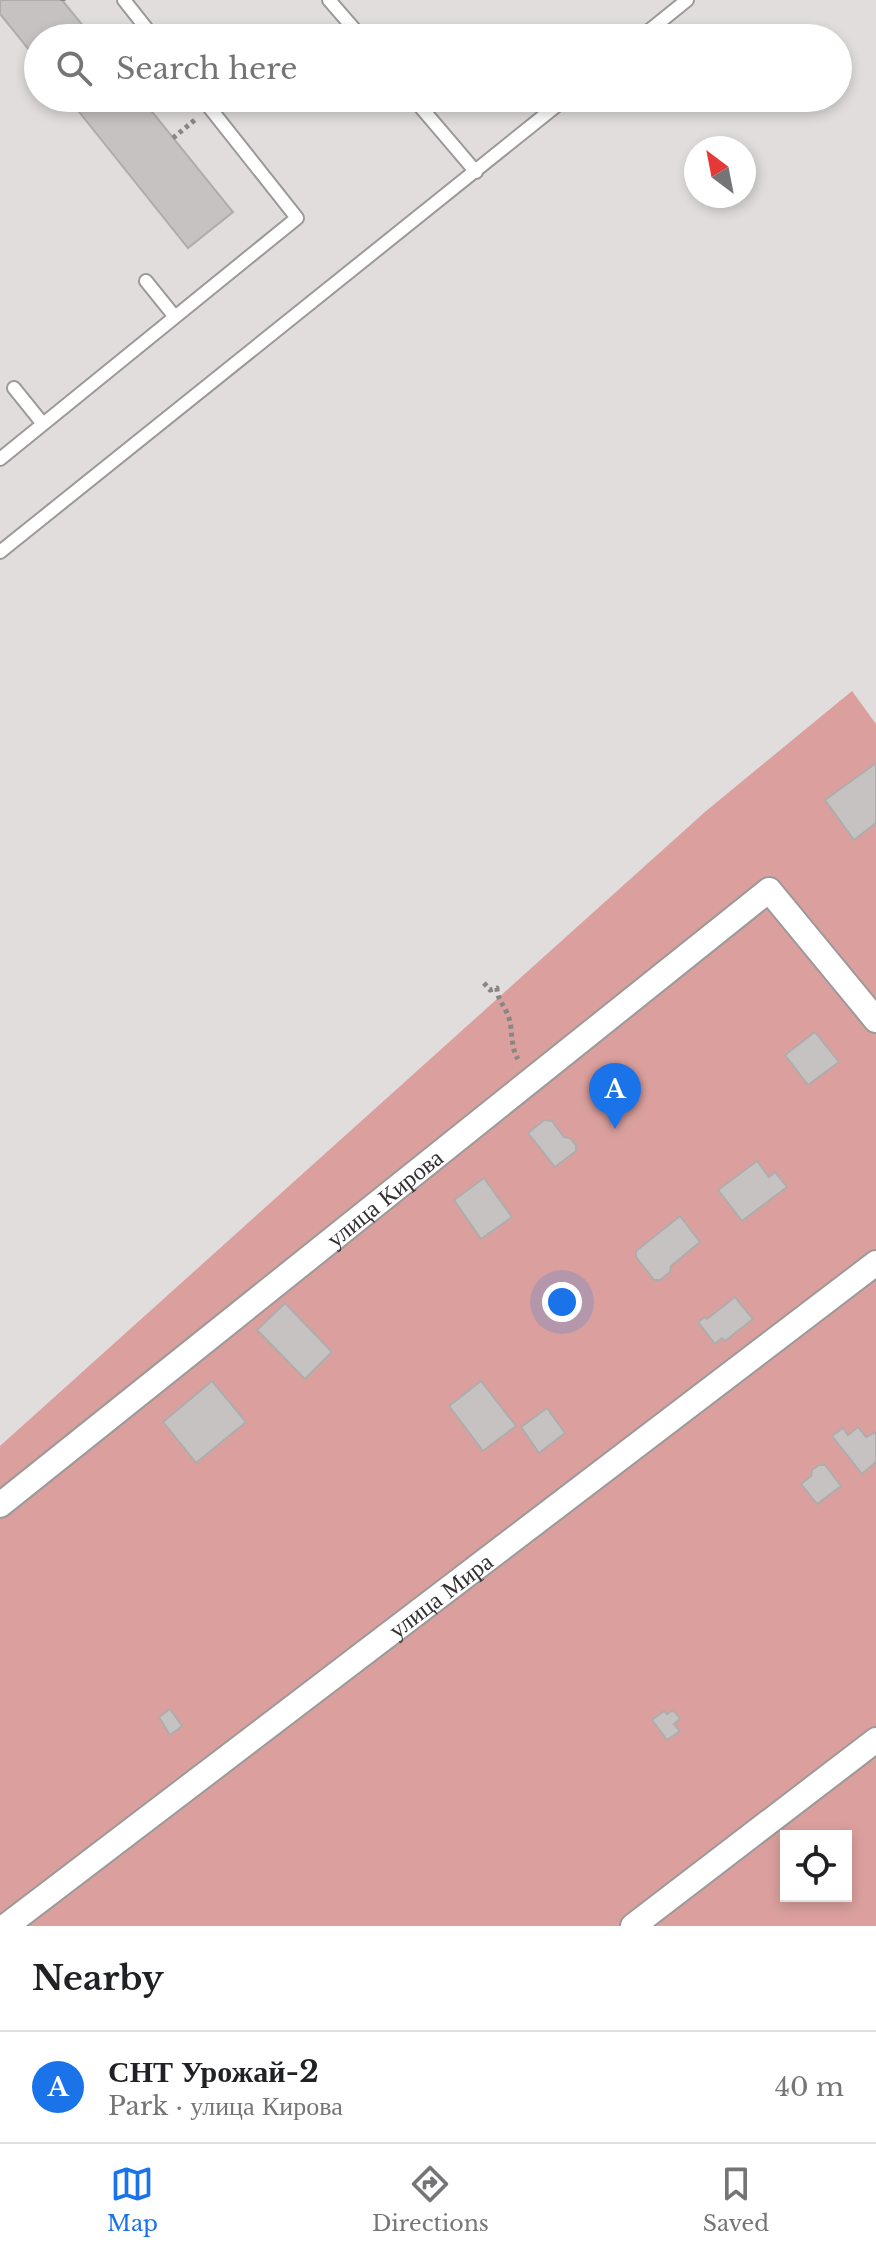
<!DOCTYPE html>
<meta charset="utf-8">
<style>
:root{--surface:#fff;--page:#f6f6f6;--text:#202124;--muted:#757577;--line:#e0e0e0;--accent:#1a73e8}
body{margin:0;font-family:"Libre Baskerville",serif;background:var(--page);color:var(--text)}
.controls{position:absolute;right:24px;bottom:24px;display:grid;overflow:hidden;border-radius:0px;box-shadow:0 4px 12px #0003}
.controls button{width:72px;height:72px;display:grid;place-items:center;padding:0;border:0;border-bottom:2px solid var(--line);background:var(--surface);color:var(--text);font:40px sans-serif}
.compass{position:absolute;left:684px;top:136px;width:72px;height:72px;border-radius:50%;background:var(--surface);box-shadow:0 4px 12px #0003;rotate:328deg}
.you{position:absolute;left:562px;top:1302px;width:28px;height:28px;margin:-20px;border:6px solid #fff;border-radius:50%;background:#1a73e8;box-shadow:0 0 0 12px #1a73e833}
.badge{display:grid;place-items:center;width:52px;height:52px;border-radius:50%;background:var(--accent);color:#fff;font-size:26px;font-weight:700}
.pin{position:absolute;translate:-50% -66px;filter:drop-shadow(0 2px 4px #0008)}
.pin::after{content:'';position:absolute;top:42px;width:28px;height:24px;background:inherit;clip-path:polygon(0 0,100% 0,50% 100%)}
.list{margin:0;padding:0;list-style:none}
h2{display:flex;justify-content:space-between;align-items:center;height:104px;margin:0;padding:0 32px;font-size:34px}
h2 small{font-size:26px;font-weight:400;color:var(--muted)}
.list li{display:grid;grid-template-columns:52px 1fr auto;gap:24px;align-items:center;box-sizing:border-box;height:112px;padding:0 32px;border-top:2px solid var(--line)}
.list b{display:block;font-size:30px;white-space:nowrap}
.list p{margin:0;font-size:26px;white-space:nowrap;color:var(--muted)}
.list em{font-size:26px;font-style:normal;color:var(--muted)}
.icon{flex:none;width:44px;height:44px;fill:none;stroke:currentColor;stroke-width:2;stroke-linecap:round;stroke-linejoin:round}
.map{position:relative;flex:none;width:876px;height:1926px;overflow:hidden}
.search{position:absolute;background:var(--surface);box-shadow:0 4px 12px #0003;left:24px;right:24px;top:24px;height:88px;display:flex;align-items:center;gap:20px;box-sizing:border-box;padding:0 28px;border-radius:44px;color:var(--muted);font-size:30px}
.sheet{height:216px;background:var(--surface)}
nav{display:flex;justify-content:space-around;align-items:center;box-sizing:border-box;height:112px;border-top:2px solid var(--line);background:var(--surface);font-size:22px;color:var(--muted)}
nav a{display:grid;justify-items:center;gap:4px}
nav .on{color:var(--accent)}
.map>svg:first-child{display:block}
.green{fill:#dba09d;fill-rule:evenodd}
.building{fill:#c6c2c2;stroke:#b0acac;stroke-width:2}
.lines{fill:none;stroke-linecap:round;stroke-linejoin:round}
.service-casing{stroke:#9c9998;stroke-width:16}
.minor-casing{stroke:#9c9998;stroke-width:28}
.path{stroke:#898686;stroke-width:5;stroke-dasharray:4 4;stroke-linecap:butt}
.service{stroke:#fff;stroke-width:12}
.minor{stroke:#fff;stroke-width:24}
.labels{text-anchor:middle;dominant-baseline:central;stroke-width:6;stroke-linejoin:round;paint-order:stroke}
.street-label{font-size:24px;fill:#323030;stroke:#eeeaea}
</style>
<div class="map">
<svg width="876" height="1926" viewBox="0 0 876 1926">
<rect width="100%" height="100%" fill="#e1dddd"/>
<path class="green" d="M852,691L876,724V1926H0V1446L706,811ZM786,1836H846V1896H786Z"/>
<path class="building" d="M0,0H62L93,38H38V61L0,14Z
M68,98H141L233,212L188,248Z
M876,763V823L854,840L825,800Z
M815,1032L839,1062L808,1085L785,1055Z
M544,1120L552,1121L564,1137L570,1138L576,1145V1151L555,1167L528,1133Z
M757,1161L769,1177L775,1172L787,1187L742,1221L718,1190Z
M484,1178L512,1217L481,1239L454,1200Z
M680,1216L700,1242L671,1266L670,1272L660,1280H654L636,1257V1251Z
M735,1297L753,1319L725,1341L722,1338L715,1344L698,1322L705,1317L707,1319Z
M285,1303L332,1352L305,1379L257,1330Z
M212,1381L246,1422L196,1463L163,1422Z
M481,1381L516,1426L483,1451L449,1406Z
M547,1408L565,1433L539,1453L521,1427Z
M858,1427L866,1437L876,1432V1462L862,1474L832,1436L843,1428L848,1435Z
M819,1465H825L841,1486L817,1504L801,1484L811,1476L812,1470Z
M170,1709L182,1726L170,1735L159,1717Z
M673,1710L680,1719L674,1724L680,1731L667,1740L652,1720L664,1711L667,1714Z"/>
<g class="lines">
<g class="service-casing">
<path id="service" d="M124,0L154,38
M329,0L362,38
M640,38L687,0
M413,98L476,172
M146,281L175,317
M14,388L43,424
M0,459L297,218L202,98
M0,552L566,98"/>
</g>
<g class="minor-casing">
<g id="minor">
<path id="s1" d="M0,1505L769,890L876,1020"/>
<path id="s2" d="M6,1926L876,1263"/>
<path d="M633,1926L876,1740"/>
</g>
</g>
<path class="path" d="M63,1V0
M173,138L196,119
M484,983L490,990L497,988C497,998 503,1004 507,1013C514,1027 509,1045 518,1059"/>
<use href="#service" class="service"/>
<use href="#minor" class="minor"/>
</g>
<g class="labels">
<g class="street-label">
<text stroke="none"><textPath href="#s1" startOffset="492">улица Кирова</textPath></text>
<text stroke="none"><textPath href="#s2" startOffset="546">улица Мира</textPath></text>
</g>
</g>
</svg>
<div class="controls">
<button><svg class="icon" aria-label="locate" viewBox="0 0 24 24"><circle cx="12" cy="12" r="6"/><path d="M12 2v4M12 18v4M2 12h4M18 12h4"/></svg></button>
</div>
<svg class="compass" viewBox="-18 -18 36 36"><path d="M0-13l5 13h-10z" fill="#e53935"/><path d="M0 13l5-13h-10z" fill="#757577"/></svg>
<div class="you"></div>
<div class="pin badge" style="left:615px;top:1129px">A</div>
<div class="search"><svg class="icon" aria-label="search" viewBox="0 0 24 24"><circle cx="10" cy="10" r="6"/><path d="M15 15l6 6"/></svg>Search here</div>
</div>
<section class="sheet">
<h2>Nearby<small></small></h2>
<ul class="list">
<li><span class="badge">A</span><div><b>СНТ Урожай-2</b><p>Park · улица Кирова</p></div><em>40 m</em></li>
</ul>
</section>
<nav>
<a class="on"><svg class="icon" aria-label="map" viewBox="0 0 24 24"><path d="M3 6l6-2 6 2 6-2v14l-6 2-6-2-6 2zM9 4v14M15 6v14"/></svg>Map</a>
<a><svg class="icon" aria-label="directions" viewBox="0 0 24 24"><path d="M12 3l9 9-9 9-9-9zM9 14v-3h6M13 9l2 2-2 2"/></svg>Directions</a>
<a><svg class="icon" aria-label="saved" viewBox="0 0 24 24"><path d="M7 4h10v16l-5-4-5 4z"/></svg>Saved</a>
</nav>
